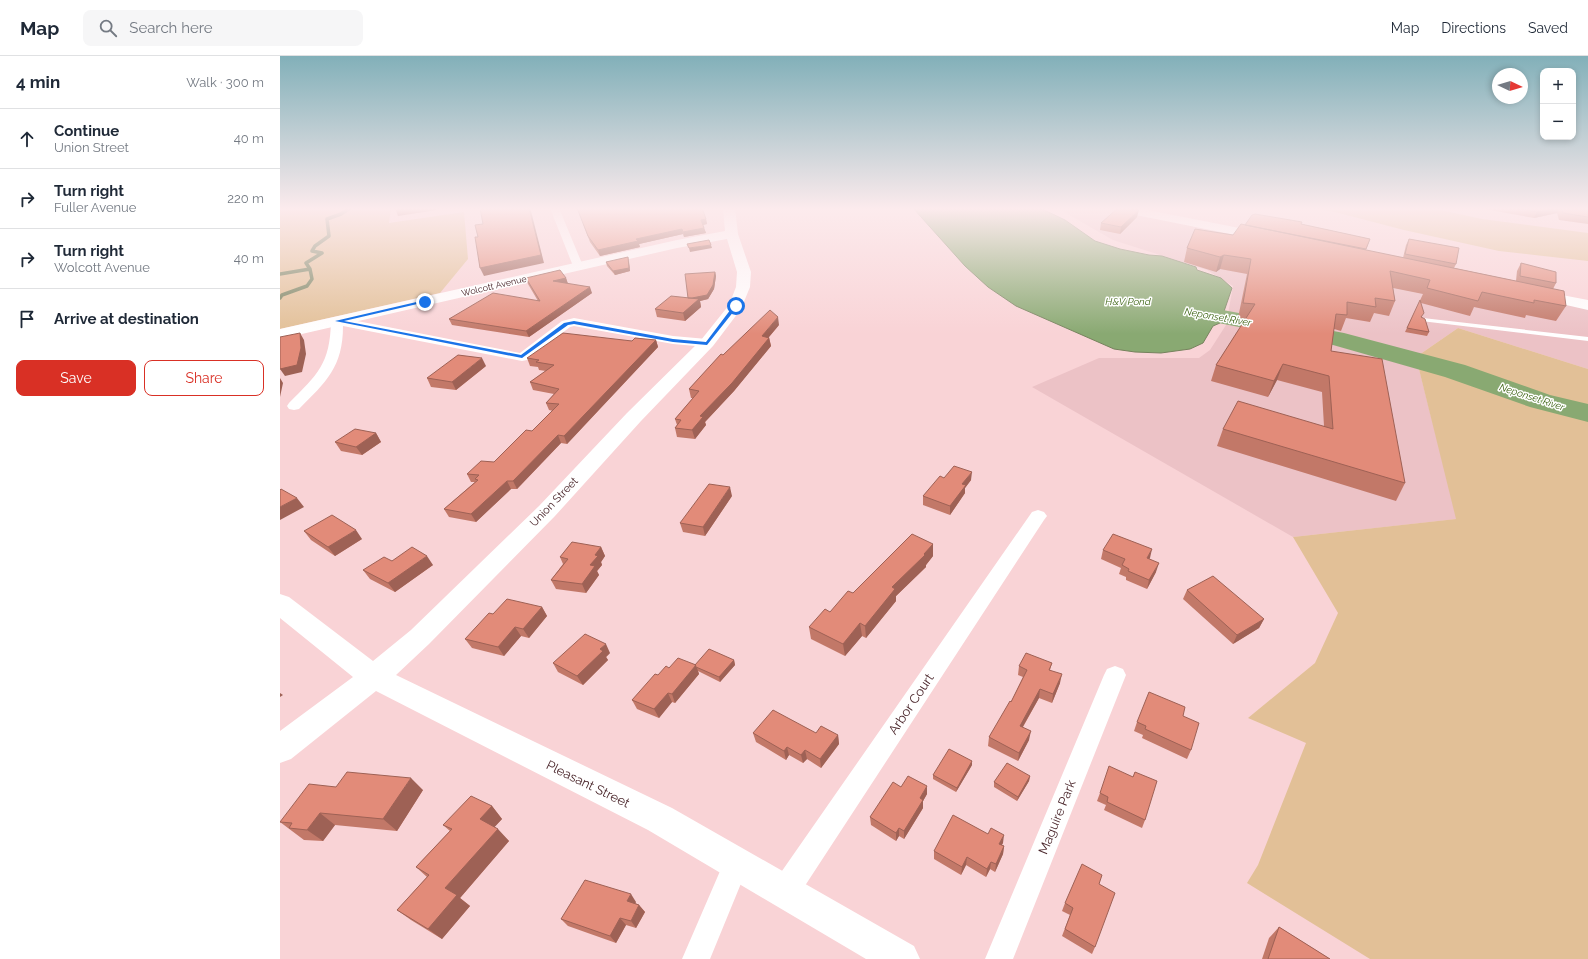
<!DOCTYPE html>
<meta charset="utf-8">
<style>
:root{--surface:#fff;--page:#f6f6f7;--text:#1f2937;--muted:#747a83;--line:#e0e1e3;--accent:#d93025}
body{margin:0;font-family:Raleway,sans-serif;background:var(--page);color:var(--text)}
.controls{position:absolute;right:12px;top:12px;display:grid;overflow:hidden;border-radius:8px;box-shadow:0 2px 6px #0003}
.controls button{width:36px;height:36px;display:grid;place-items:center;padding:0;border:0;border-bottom:1px solid var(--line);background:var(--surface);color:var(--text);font:20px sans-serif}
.compass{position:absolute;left:1212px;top:12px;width:36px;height:36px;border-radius:50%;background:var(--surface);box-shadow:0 2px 6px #0003;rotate:94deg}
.stop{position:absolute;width:12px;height:12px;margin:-9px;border:3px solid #1a73e8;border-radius:50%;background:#fff}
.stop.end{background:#1a73e8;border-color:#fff;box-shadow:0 1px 4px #0008}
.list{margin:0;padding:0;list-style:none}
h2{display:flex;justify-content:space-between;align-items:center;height:52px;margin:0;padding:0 16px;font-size:17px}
h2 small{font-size:13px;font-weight:400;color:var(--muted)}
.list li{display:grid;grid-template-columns:26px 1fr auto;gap:12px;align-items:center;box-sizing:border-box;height:60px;padding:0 16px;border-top:1px solid var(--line)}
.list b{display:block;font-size:15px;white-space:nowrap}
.list p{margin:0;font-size:13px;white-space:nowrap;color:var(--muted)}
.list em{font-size:13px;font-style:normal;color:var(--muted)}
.actions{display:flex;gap:8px;padding:12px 16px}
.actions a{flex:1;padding:9px 0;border:1px solid var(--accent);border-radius:8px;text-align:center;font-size:14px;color:var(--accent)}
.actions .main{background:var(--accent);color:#fff}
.icon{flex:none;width:22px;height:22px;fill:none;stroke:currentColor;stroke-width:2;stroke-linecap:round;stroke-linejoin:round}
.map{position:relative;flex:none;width:1308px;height:903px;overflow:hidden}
header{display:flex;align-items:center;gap:24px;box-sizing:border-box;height:56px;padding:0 20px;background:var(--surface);border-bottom:1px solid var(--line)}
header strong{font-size:19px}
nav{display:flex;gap:22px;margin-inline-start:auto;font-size:14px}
.search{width:280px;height:36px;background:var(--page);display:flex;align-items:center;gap:10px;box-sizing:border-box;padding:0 14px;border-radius:8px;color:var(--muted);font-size:15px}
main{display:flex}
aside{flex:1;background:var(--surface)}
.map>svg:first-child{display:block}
.built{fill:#ecc2c6}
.green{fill:#e2c097}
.water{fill:#89a972;stroke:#76825d}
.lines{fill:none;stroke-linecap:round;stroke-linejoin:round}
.stream{stroke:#76825d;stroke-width:3.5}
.river{fill:#89a972;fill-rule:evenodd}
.lane{fill:#fff;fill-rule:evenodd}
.street{fill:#fff;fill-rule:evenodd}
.secondary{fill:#fff;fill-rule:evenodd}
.wall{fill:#c27868}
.shaded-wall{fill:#9e6155}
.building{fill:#e28b79;stroke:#9e6155}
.route{fill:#1a73e8}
.labels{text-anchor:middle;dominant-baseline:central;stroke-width:3;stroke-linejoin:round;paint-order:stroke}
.far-street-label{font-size:9px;fill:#4a262b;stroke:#fff}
.far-water-label{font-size:10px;font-style:italic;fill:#3d6414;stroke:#fff}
.street-label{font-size:11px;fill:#4a262b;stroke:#fff}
.near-street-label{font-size:13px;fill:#4a262b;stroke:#fff}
</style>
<header>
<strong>Map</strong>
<div class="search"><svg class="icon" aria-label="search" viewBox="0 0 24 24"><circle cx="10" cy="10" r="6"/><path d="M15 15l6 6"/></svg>Search here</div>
<nav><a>Map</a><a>Directions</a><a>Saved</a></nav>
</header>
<main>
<aside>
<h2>4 min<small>Walk · 300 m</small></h2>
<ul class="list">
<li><svg class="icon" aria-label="ahead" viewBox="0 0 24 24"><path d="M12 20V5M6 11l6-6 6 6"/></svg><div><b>Continue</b><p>Union Street</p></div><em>40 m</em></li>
<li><svg class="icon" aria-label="right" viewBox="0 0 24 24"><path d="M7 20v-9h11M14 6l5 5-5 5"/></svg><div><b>Turn right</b><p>Fuller Avenue</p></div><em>220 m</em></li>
<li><svg class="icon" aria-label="right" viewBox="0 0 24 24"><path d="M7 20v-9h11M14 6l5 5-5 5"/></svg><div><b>Turn right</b><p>Wolcott Avenue</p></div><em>40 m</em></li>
<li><svg class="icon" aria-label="arrive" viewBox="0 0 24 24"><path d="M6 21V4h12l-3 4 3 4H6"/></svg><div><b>Arrive at destination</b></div></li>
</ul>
<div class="actions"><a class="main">Save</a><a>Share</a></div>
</aside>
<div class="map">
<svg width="1308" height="903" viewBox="0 0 1308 903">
<rect width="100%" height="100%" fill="#f9d3d6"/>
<path class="built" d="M777,152H826L1308,250V313L1178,272L1136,301L1177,463L1013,481L752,331L819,302H919L930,294L946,269L953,230L927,214L833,184Z"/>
<path class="green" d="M0,152H111L109,167L184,156L188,203L160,237L0,273Z
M1030,152H1151L1202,163L1308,177V205L1219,195L1124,174L1055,156Z
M1178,272L1308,313V903H1090L967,827L978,809L1026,687L968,662L1035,607L1058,557L1013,481L1176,463L1136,301Z"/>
<path class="water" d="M633,152H760L785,164L815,185L840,193L869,199L882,200L916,211L917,214L941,222L952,232L940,267L933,270L923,287L910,293L881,297L855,296L834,293L736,250L708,231L685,210Z"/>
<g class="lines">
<path class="stream" d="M0,218L30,213
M0,242L2,239L27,230L32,223L30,213L26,207L42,197L32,195L35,190L49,180L47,163L61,158L70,152"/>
<path class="river" d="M895,245L1064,277L1185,309L1270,339L1308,348V366L1250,351L1165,321L1053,289L886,257L883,252L886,247Z"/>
<path class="lane" d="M1143,262L1308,281V285L1141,265V263Z"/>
<path class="street" d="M270,152H279L303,210L302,212H294L293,210Z
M57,261L240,297L282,265L294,262L393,280L427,283L431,284L433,287L431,290L427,291L393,288L294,270L290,271L247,304L242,305L63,270C63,311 46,326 19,353L14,354L9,353L7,350L9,347C38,318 50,308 51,265L53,262Z
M758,454L764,456L767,460L764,464L515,845L505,849L495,845L491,835L495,825L752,456Z
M835,610L843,613L846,619L733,903H705L824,619L827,613Z
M456,795L465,799L469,808L430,903H402L447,799Z"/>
<path class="secondary" d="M443,152H455L458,178L471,216L470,231L461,253L433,290L361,365L275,460L149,588L116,619L392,752L634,890L640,903H586L368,774L96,635L11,703L0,707V675L73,621L0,562V538L9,541L93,605L131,574L259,450L347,357L421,284L449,249L456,231L457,216L447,183L397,192L0,283V273L397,184L445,175Z
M835,152H857L985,177L990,178L991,181L990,184L985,185L841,156L837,155Z
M1256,234L1308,244V254L1251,241L1249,238L1251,235Z"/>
</g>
<path class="wall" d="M297,152L426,163L427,168L423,169L426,177L404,181L403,178L359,188L360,191L320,200L310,186Z
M1199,152H1308V168L1279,164L1277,157L1254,162Z
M857,161L840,178L820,174L821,167Z
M1021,168L1090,183L1086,194L1123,202L1126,189L1129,183L1176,208L1174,212L1236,225L1237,215L1241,207L1276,227L1273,233L1286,250L1276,265L1246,259L1245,262L1194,251L1190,260L1141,247L1142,261L1149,276L1147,280L1125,276L1143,238L1113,232L1115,245L1109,260L1094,257L1090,266L1066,262L1061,275L1054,273L1051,295L1125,427L1116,445L937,390L943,373L1044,370L1042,336L997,324L988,341L931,325L936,309L966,263L958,262L967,218L940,213L936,216L904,206L907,192L953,179L965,169Z
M349,205L350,215L335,219L327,210L326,206Z
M435,216L436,220L434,233L428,243L420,245L421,251L405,265L377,261L375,253L408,242Z
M246,222H286L288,228L312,237L249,281L172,269L169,263L258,245L248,228Z
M499,269L489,281L491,290L454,335L425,366L426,369L415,383L397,381L395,372L397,369L395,363L413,342H411L409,333L443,299Z
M376,284L378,291L287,388L281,387L237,433H231L196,466L169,461L164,453L195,426H191L187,418L214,406L252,375L273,355L269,354L266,347L274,338L253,334L250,326L266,315L259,314L258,311L250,310L247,302L352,285Z
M206,310L176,334L151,331L147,322Z
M96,377L101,386L82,399L61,395L55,386Z
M664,422L691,424L685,432V437L670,459L643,449V440Z
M452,440L425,480L403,476L400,467Z
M24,475L82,483L55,500L31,484Z
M653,488V500L646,509V511L616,540V545L586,582L582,580L565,600L531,583L529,571L550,556L573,537Z
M321,491L325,500L321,506L322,509L317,515L319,519L306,537L276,533L271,524L283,508L280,501Z
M823,494L869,503L876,516L867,533L846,524V521L839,518L841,512L821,503Z
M112,505L153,509L115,536L90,523L83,514Z
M907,534L984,563L979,572L953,588L903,543Z
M262,551L267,560L249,582L241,580L224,600L192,592L185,583L213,558Z
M330,597L326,601L328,604L303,629L278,616L273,607Z
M454,604L455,609L440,626L418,615L419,618L395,647L392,646L379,662L357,653L352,644L378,619L389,612Z
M772,607L770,614L780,627L772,647L759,642L743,671L749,684L738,705L708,690L709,681L731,646L743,621L738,619L739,610Z
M903,660L911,694L907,703L862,682L863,679L854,675L857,666Z
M473,677H536L558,679L559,688L541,712L527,703L523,707L509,699L506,704L476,686Z
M692,709L676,736L653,723V719Z
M855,716L865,764L862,772L824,754L826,749L817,745L820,737L853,721Z
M750,720L749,725L737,745L714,731V726Z
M56,731L143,734L117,775L55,769L43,785L24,784L0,766Z
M621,731L647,738L643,745V752L624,783L619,780L616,785L591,769L590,761Z
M212,750L222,763L214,771L229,785L180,842L190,850L162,883L131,864L117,854L147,821L136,811L170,775L163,769Z
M723,787L721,789L724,790L723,798L715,816L710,813L706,821L686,809L681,819L654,803V795Z
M819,828L815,891L812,898L782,880L790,859L782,855L785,847Z
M356,846L355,847L359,849L365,856L356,872L346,869L336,887L288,870L281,863Z
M999,871L1050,903H982L989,882Z"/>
<path class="shaded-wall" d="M115,152H157V154L118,160Z
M249,152L251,155L264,207L204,220L200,212Z
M1274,152H1280L1277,157L1254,162L1257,156Z
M859,154L857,161L840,178L841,171Z
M426,163L427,168L422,169L421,164Z
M424,172L426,177L404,181L403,176Z
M402,173L403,178L359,188L360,191L320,200L318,194L356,183Z
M431,189L432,192L410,196L409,192Z
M944,199L940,213L936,216L940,201Z
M348,201L350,215L335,219L333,215Z
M435,216L436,220L434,233L428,243L420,245L421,251L405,265L403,257L408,243Z
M286,222L288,228L273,225Z
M310,231L312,237L249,281L246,275Z
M498,261L499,269L483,288L482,280Z
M20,277L24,284L26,298L22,316L5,320L0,313Z
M489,282L491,290L454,335L425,366L426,369L415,383L412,374L420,360Z
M376,284L378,291L287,388L284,380Z
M202,302L206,310L176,334L172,326Z
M1003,308L997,324L988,341L994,325Z
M0,322L3,327L0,341Z
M96,377L101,386L82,399L76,391Z
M278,379L281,387L237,433L233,425Z
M692,416L691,424L685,432V437L670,459V450L682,428Z
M227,425L231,433L196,466L191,458Z
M450,431L452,440L425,480L423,471Z
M17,442L24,451L0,464V451Z
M76,474L82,483L55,500L48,491Z
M653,488V500L646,509V511L616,540V545L586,582L585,570L612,531Z
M321,491L325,500L321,506L322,509L317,515L319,519L306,537L302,528L315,499Z
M872,493L870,502L865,511L867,502Z
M147,500L153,509L115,536L108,527Z
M879,507L876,516L867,533L869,524Z
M262,551L267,560L249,582L243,573Z
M984,563L979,572L953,588L957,579Z
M580,567L582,580L565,600L563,588Z
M235,571L241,580L224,600L218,591Z
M326,588L330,597L326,601L328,604L303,629L297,620L320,593Z
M454,604L455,609L440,626L439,621Z
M416,609L419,618L395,647L392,638Z
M782,618L780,627L772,647L773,638Z
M760,633L759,642L738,679L740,670Z
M0,637L3,639L0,641Z
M388,637L392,646L379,662L374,653Z
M751,675L749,684L738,705L739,697Z
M558,679L559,688L541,712L540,703Z
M507,691L509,699L506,704L504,695Z
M525,694L527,703L523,707L521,699Z
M692,705V709L676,736L677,732Z
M750,720L749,725L737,745L738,741Z
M131,722L143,734L117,775L103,763Z
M647,730V738L643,745V752L624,783V775L640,742Z
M212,750L222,763L211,775L200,763Z
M40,757L55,769L43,785L27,774Z
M619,772V780L616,785V777Z
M218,773L229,785L180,842L190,850L162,883L148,873L165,832Z
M724,779L723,787L718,796L719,788Z
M724,790L723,798L715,816L716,808Z
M687,801L686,809L681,819L682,811Z
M711,806L710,813L706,821L707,813Z
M351,838L356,846L353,852L347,845Z
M359,849L365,856L356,872L351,865Z
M340,862L346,869L336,887L330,880Z"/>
<path class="building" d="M200,152H249L261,199L200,212L195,181H198L195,169L203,168Z
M297,152H422L426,163L421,164L424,172L403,176L402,173L356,183L358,185L318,194L308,180Z
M838,152H844L859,154L841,171L821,167Z
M1237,152H1274L1257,156Z
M1281,152H1308V161L1283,157Z
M975,158L1022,166L1021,168L1090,183L1086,193L965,169L972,159Z
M961,168L1284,235L1286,250L1254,244V247L1202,236L1198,245L1147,232L1150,224L1110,215L1115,245L1095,242L1096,251L1067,246V259L1056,258L1051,295L1102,303L1125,427L943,373L958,345L1053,373L1049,320L1003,308L994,325L936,309L975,248L963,247L971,203L944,199L940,201L907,192L915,173L953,179Z
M1129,183L1179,192L1176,208L1125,198Z
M429,184L431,189L409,192L407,188Z
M348,201L349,212L333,215L326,206Z
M1241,207L1276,216V227L1240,220Z
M280,214L286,222L273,225L310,231L246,275L169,263L213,237L260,245L246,222Z
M435,216L433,229L427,239L412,242H408L405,218Z
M391,240L419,243L403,257L375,253Z
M1140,244L1144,257L1141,261L1145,263L1149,276L1127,272Z
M490,254L498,261L482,280L489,282L452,327L420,360L423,361L412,374L395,372L401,364L395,363L419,335L409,333L441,298L443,299Z
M20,277L21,292L17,309L0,313V281Z
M283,277L352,285L355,282L376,284L284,380L278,379L233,425H227L191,458L164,453L198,424L195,423L199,419L187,418L201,405L214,406L246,374L252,375L279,348L266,347L279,333L250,326L274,309L256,306L259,304L247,302Z
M178,299L202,302L172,326L147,322Z
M75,373L96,377L76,391L55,386Z
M674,410L692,416L682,428L686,429L670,450L643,440L660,420L664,422Z
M429,428L450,431L423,471L400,467Z
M1,433L17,442L0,451V434Z
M52,459L76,474L48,491L24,475Z
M632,478L653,488L644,498L645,499L612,531L615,533L585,570L580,567L563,588L529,571L545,553L550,556L568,535L573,537Z
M833,478L872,493L867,502L879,507L869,524L848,515L849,513L842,509L845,503L823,494Z
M292,486L321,491L315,499L318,500L310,509L315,510L302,528L271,524L288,503L280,501Z
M132,491L147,500L108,527L83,514L104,501L112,505Z
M933,520L984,563L957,579L907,534Z
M227,543L262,551L243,573L235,571L218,591L185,583L209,557L213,558Z
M305,578L326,588L320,593L323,595L297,620L273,607Z
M429,593L454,604L439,621L416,611L415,609Z
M746,597L772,607L769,614L782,618L773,638L760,633L740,670L751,675L739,697L709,681L730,645L731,646L747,614L739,610Z
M398,602L416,609L392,638L388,637L374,653L352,644L375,618L378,619L386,610L389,612Z
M869,636L905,651L903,660L919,667L911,694L865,673L866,670L857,666Z
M493,654L536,677L541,670L558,679L540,703L525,694L521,699L507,691L504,695L473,677Z
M669,693L692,705L677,732L653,719Z
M727,707L750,720L738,741L714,726Z
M829,710L853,721L855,716L877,725L865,764L827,746L828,741L820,737Z
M67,716L131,722L103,763L40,757L27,774L9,772L12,767L0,766L29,728L56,731Z
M628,720L647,730L640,742L643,744L624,775L619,772L616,777L590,761L613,726L621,731Z
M191,740L212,750L200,763L218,773L165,832L177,839L148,873L117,854L149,819L136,811L172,773L163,769Z
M673,759L708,778L711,772L724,779L719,788L724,790L716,808L711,806L707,813L687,801L682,811L654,795Z
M802,808L822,819L819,828L835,837L815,891L785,873L793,852L785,847Z
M305,824L351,838L347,845L359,849L351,865L340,862L330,880L281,863Z
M999,871L1050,903H988Z"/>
<linearGradient id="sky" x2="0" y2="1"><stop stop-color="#82b0b9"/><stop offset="0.55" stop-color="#fcebed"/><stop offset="1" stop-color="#fcebed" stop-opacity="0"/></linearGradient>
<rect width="1308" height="278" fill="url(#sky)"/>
<path class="route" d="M145,244L146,246L64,265L241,299L284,267L294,265L393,283L426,286L454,249L458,250L427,289L393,286L294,268L288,269L242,302L55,265Z"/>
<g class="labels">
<g class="far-street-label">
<text transform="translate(214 230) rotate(-13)">Wolcott Avenue</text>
</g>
<g class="far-water-label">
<text x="848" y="245">H&amp;V Pond</text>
<text transform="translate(938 261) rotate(10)">Neponset River</text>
<text transform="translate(1252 341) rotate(18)">Neponset River</text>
</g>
<g class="street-label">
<text transform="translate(274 446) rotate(-46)">Union Street</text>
</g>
<g class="near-street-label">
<text transform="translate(631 648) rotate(-56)">Arbor Court</text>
<text transform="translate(308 728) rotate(26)">Pleasant Street</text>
<text transform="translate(777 761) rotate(-68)">Maguire Park</text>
</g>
</g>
</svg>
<div class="controls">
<button>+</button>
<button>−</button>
</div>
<svg class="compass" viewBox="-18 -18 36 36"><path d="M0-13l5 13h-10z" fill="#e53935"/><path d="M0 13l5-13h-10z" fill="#747a83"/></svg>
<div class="stop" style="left:456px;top:250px"></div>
<div class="stop end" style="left:145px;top:246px"></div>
</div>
</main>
